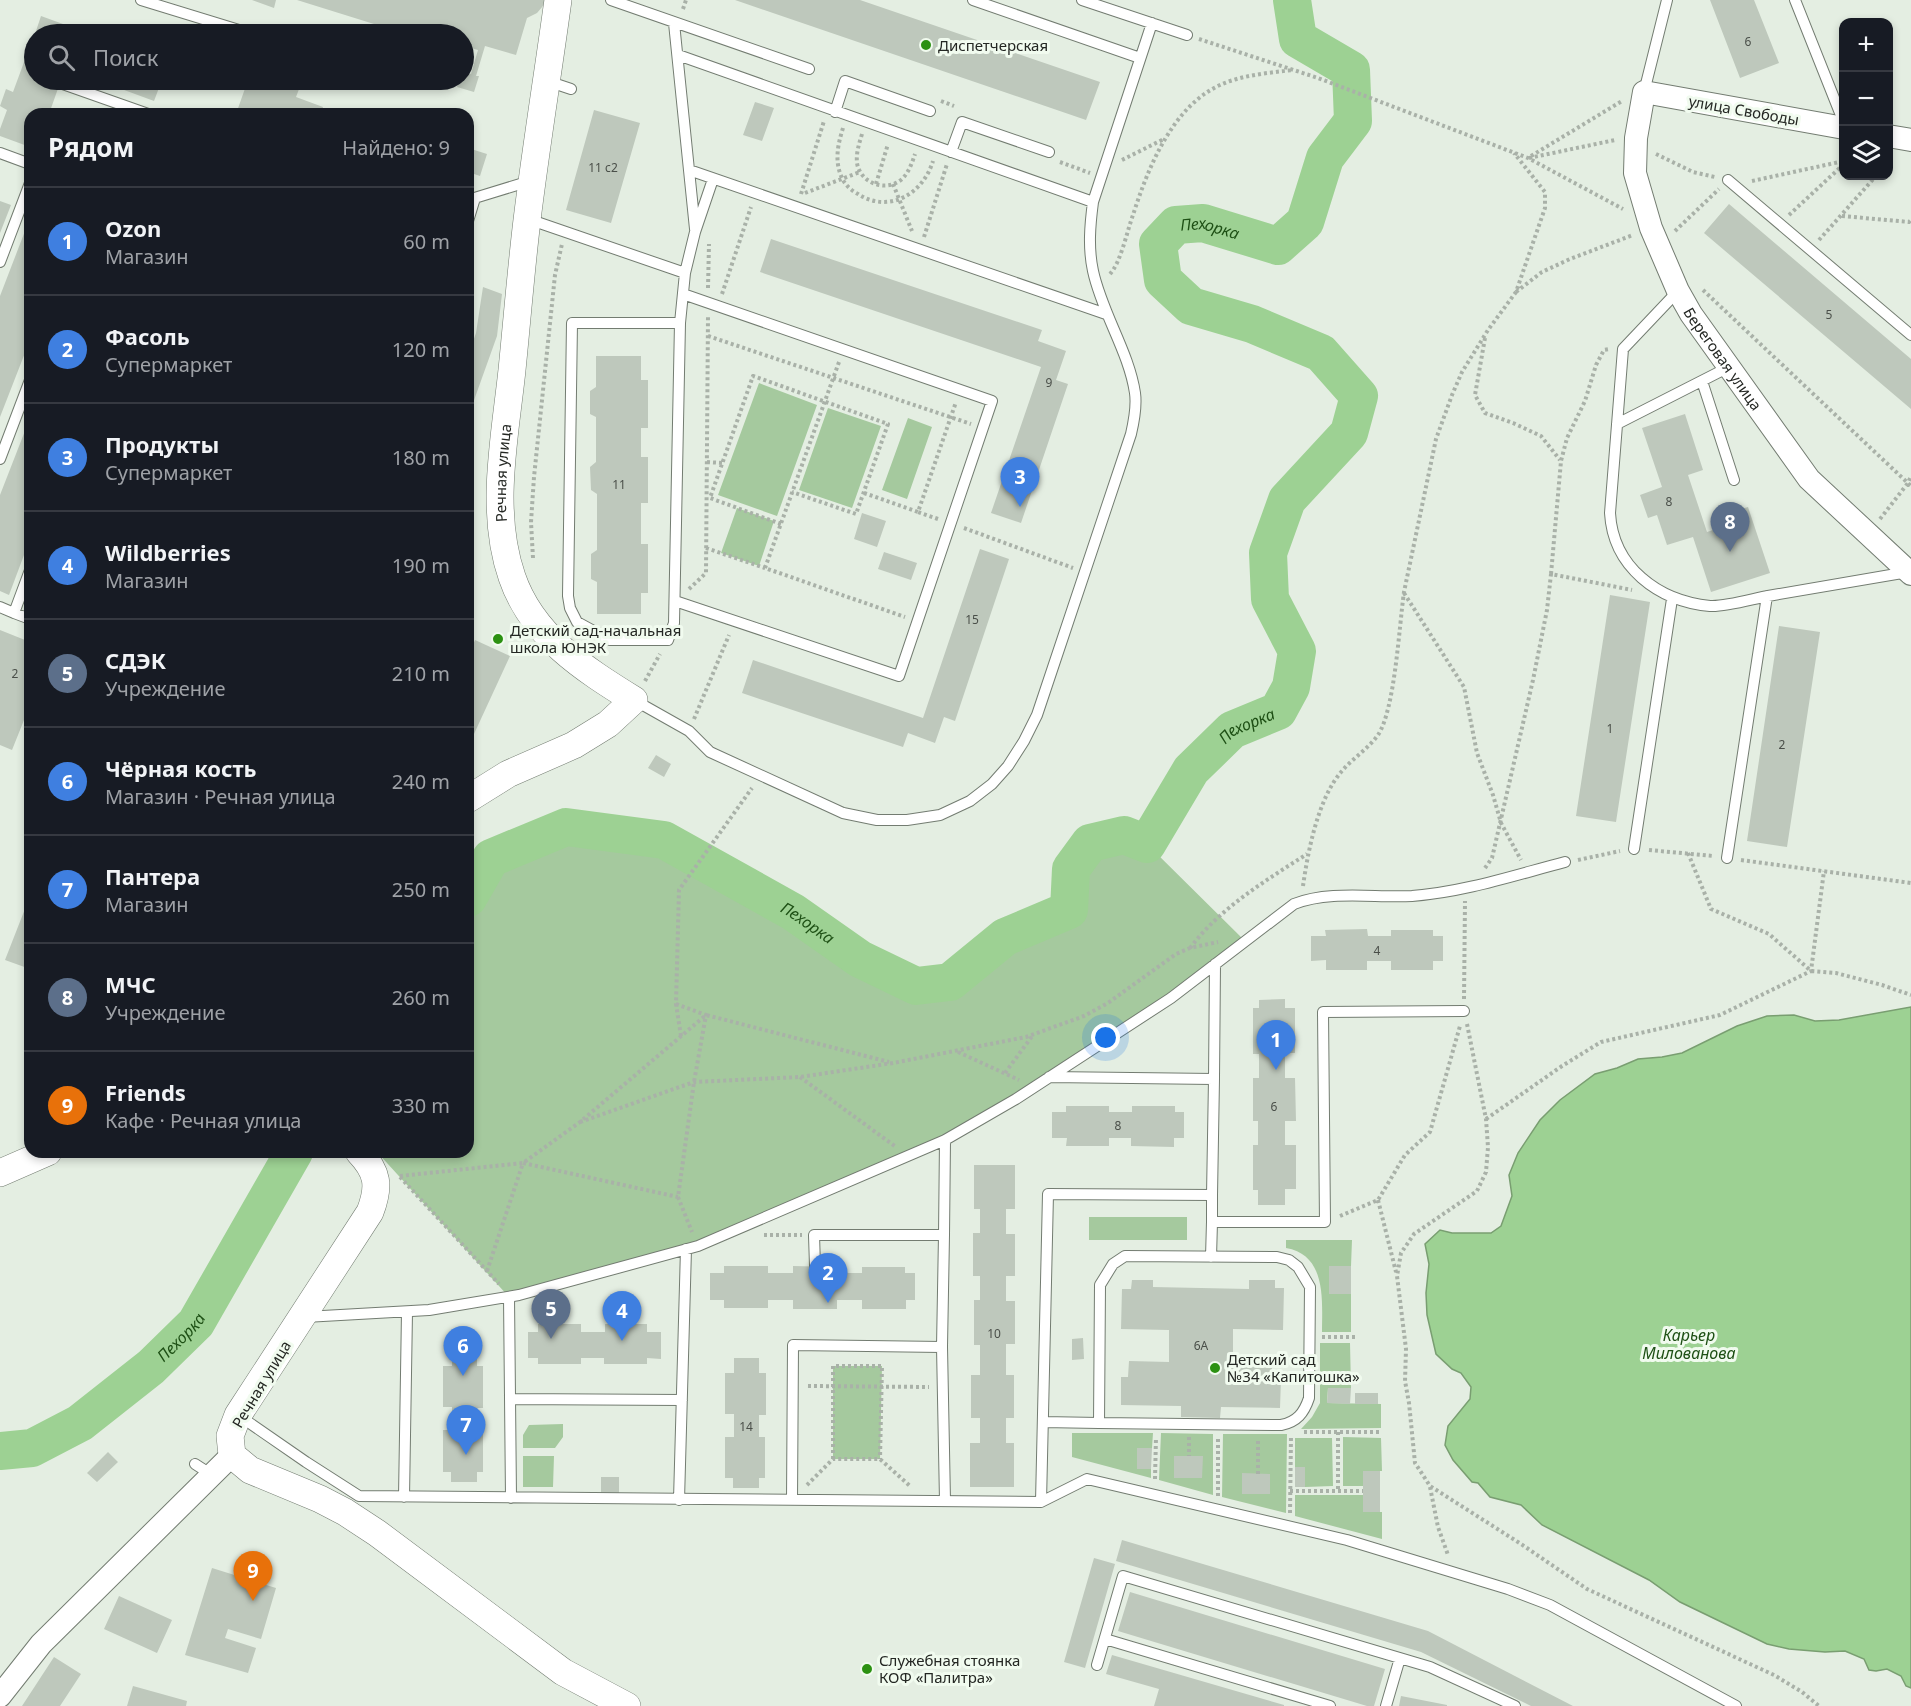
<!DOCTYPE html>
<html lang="ru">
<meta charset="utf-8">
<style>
:root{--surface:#171b24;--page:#20242c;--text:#f1f3f6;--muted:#9ea1a6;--line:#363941;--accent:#2c9112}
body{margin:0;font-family:"Noto Sans",sans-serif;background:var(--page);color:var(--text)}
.controls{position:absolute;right:18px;top:18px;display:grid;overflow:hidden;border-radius:12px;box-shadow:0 3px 9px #0003}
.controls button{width:54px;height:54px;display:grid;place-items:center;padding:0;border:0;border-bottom:2px solid var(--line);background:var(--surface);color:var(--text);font:30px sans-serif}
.you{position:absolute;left:1106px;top:1038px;width:21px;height:21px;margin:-15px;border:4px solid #fff;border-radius:50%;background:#1a73e8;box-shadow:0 0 0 9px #1a73e833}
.badge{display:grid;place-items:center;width:39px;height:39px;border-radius:50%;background:var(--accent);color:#fff;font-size:20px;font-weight:700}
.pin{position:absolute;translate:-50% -50px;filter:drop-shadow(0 2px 3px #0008)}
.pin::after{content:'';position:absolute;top:32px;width:21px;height:18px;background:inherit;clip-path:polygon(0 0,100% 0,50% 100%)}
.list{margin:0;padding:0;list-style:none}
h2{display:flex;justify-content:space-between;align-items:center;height:78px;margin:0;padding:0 24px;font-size:26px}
h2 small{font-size:20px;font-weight:400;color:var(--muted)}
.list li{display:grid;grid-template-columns:39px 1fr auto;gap:18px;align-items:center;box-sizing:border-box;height:108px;padding:0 24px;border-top:2px solid var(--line)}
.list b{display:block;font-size:22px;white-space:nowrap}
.list p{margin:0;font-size:20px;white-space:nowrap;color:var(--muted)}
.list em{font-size:20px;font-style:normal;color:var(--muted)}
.icon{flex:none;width:33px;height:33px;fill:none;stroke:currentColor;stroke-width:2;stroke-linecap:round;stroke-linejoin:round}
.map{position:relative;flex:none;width:1911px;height:1706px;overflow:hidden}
.search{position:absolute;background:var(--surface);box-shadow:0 3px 9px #0003;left:24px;top:24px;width:450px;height:66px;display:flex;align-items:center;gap:15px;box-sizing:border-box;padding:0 21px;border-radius:33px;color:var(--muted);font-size:22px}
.panel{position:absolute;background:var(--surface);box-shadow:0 3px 9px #0003;left:24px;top:108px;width:450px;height:1050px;border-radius:18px}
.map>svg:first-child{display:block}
.green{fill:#a5c99e;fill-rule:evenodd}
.water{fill:#9dd193;stroke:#799e71;stroke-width:1.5}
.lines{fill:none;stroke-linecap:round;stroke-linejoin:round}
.river{stroke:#9dd193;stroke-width:38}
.building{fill:#bec8bc}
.service-casing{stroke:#737c71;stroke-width:12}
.minor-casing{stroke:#737c71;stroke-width:24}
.tertiary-casing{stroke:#737c71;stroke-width:28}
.path{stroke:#a9b1a8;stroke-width:4;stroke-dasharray:3 3;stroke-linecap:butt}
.service{stroke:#fff;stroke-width:10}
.minor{stroke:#fff;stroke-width:22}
.tertiary{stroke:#fff;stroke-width:27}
.poi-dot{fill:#2c9112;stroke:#f1fbef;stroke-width:2}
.labels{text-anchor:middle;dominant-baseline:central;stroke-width:6;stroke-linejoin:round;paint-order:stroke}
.number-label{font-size:12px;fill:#4a4f49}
.poi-label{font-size:15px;fill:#242723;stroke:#f1fbef;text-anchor:start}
.street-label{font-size:15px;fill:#242723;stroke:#f1fbef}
.water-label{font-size:16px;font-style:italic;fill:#1e5015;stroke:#f1fbef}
</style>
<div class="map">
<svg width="1911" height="1706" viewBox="0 0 1911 1706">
<rect width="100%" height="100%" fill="#e4eee2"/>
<path class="green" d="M759,383L817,405L777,516L718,495Z
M828,408L881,426L852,508L799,490Z
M908,418L932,427L907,499L882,490Z
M737,508L774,521L759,566L721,553Z
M566,827L664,840L793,912L860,959L916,986L950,982L1005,937L1069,910L1071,869L1090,843L1124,835L1147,844L1245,941L1171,998L945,1140L698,1246L509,1297L377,1152H468V898L491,858Z
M1089,1217H1187V1240H1089Z
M1286,1240H1352L1351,1266H1330L1329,1294H1351V1332H1322C1322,1301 1327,1255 1286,1248Z
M1320,1343H1350L1351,1388H1328L1327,1403L1381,1404V1428L1301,1429L1312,1417L1320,1403Z
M833,1366H882L880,1459H833Z
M563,1424V1437L555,1448H523V1435L529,1425Z
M1072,1433H1153L1152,1448H1137V1468L1151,1469V1478L1072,1457Z
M1161,1433L1213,1434V1495L1159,1480ZM1174,1456H1202V1478H1174Z
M1223,1434H1287L1286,1513L1222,1497ZM1242,1474H1270V1493H1242Z
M1343,1437L1381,1438L1382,1471H1363V1486H1343Z
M1295,1438H1332L1333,1486L1305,1487V1467H1295Z
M523,1456H554L553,1487H523Z
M1295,1495H1363V1512H1382V1539L1295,1516Z"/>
<path class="water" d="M1911,1007V1688L1906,1686L1901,1676L1887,1669L1876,1671L1869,1670L1864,1659L1845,1651L1825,1652L1789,1649L1767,1644L1680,1602L1649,1580L1542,1525L1521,1505L1490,1497L1478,1483L1472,1482L1453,1460L1445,1445L1448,1426L1470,1399L1471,1387L1461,1373L1452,1369L1436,1354L1427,1315L1426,1293L1429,1264L1425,1244L1440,1230L1452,1233H1491L1501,1226L1512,1196L1509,1175L1518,1153L1540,1120L1560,1100L1595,1074L1617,1068L1638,1059L1662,1057L1682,1053L1737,1026L1767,1016L1794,1015L1815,1021L1839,1020Z"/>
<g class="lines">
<g class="river">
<path id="s1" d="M468,898L491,858L566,827L664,840L793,912L860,959L916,986L950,982L1005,937L1069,910L1071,869L1090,843L1124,835L1147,844L1191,770L1232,730L1278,711L1291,687L1297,651L1270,599L1268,553L1287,500L1349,433L1359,396L1321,353L1252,324L1191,306L1163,280L1158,244L1176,225L1203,223L1278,246L1305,222L1325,158L1353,121L1351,70L1298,39L1292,0"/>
<path id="s2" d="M0,1451L32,1448L80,1423L151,1367L196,1323L294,1152"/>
</g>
</g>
<path class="building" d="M252,0H276L274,8Z
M297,0H548L537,13L527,18L516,55L485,46L476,76H479L474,92L457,87L459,80H464V71L471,74L478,50L464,46V34H426L414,31L413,34H406Z
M735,0H860L1100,82L1086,120Z
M1710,0H1754L1779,63L1740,78Z
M41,16L63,24L59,34H35Z
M34,35V80H61L49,114H30V147L0,136V129L7,110L0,106L6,89L13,92Z
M97,80H162L154,101Z
M248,80H289L301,84L296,97L323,107L321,114H236Z
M755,102L774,108L762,141L743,135Z
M594,110L640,123L611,223L566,210Z
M468,148L487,154L480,176L468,172Z
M0,201L11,205L0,233Z
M1729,204L1911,359V409L1704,233Z
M30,218V340L0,417V296Z
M771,239L1042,330L1038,341L1066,351L1056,380L1068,384L1021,523L991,513L1041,367L760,272Z
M483,287L502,294L497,336L468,417V356L476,333Z
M596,356H641V380H648V428H641V457H648V503H641V544H648V593H641V614H597V582L591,579V554L597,550V494L591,490L590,467L596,462V417L590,414V391L596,387Z
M1685,414L1703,470L1688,475L1707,532L1728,525L1724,514L1748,507L1770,573L1711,592L1693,537L1667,545L1657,515L1648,518L1640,495L1662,487L1642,428Z
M30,418V539L9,595L0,591V495Z
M862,513L886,521L877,547L854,539Z
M980,549L1009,559L955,721L944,717L935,743L908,733L903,747L742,693L753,660L923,718Z
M884,552L917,563L911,580L878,569Z
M1610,595L1650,602L1616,822L1576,816Z
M1779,626L1820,632L1787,847L1747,841Z
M0,630L30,642V705L12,750L0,745Z
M475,640L510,656L468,747V657Z
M656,755L671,764L664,777L648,768Z
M30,896V969L5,960Z
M1367,929L1368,936H1391V930H1433V936H1443V961H1433V970H1391V961H1367V970H1326V960L1311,961V936H1326L1325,930Z
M1285,999V1008H1295V1053H1285V1078H1295L1296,1121H1285V1145H1296V1189H1285V1205H1258V1190H1253V1145H1258V1121H1253V1078H1259V1054H1253V1008H1259V1000Z
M1066,1106H1109V1112H1132V1106H1175V1112H1184V1138H1174V1147L1131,1146V1138H1109V1146H1066L1067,1138H1052V1112H1066Z
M974,1165H1015V1209H1006V1234H1015V1276H1006V1301H1015V1344H1006V1375H1014V1418H1006V1443H1014V1487H970V1443H980V1418H971V1375H980V1345H974V1300H980V1276H973V1233H980V1209H974Z
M724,1266H768V1273H793V1266L837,1267V1273H862V1267H905V1273H915V1300H906V1309H862V1300H837V1309H793V1300H768V1308H724V1300H710V1273H724Z
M1329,1266H1351V1294H1329Z
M1132,1280H1153V1287L1249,1289V1280H1275V1288H1284L1283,1330L1233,1329V1361L1272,1362V1379H1281L1280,1408L1221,1407L1220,1418L1181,1417V1406L1121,1405V1377H1128L1129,1361L1169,1362V1330L1121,1329L1122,1289H1131Z
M538,1324H581V1332H605V1324H647V1332H661V1359L647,1358V1364H604V1358H581V1364H538V1358H528V1332H538Z
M1083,1338L1084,1359L1072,1360V1339Z
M452,1352H477V1366H483V1408H477L476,1431H483V1472H477V1482H451V1472H443V1430H452V1407H443V1366H452Z
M734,1358H759V1373H766V1415H759V1437H765V1478H759V1488H733V1478H725V1437H734V1414H725V1373H734Z
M1328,1388H1351L1350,1404L1327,1403Z
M1355,1393H1378V1404H1355Z
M1137,1448H1152L1151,1469H1137Z
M108,1452L118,1462L97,1482L87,1473Z
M1174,1456H1203L1202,1478H1174Z
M1295,1467H1305V1487H1295Z
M1363,1471H1380V1512H1363Z
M1242,1473L1270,1474V1494H1242Z
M601,1477H619V1495H601Z
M1122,1540L1428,1631L1573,1706H1531L1421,1652L1116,1561Z
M1094,1558L1115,1564L1085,1668L1064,1662Z
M212,1568L276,1588L261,1639L228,1629L225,1638L256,1648L248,1673L185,1655Z
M1130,1592L1385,1669L1374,1706H1367L1118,1631Z
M119,1596L172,1620L157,1653L104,1629Z
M1112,1655L1284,1705V1706H1154L1159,1689L1106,1674Z
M54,1657L81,1674L60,1706H22Z
M133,1686L187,1701L186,1706H127Z
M1401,1696L1447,1705V1706H1399Z"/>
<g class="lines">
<g class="service-casing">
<path id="service" d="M141,0L252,34
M611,0L809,69
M973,0L1140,58
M1082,0L1187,35
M1795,0L1844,123
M674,23L695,229
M678,55L1093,202
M397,80H398
M547,81L571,89
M60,83L148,114
M1644,92L1667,0
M835,112L845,81L930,111
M951,152L962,122L1049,152
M0,153L30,164
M689,170L1106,314
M1728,180L1911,335
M468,200L530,181
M528,219L685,273
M468,221L475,198
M0,262L30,183
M1678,291L1623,349L1610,513C1613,567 1658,601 1710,606C1726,607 1752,599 1768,596C1815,588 1862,580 1908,572
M680,323H572L568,596L570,608L577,622L610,640H668L674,623L680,323L685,273L695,232L713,179
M468,327V331
M1702,381L1734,480
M1617,424L1729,367
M0,459L30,380
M675,601L899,676L992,401L683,294
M0,607L14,613L30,570
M14,613L30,619
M634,700L689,731L710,752L843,813L877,820H907L940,815L970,801L992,784L1008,766L1024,741L1037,715L1131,434C1134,421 1137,407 1135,393C1129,352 1102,313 1093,271C1088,248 1090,225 1093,202L1152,23
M1634,849L1672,599
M1727,858L1767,596
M1049,1077L1214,1079L1212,1195
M1214,1079L1215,964
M944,1235L945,1140
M1125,1256L1277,1257L1289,1260L1298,1267L1310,1287L1309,1398C1304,1413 1297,1422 1281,1425L1099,1423L1100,1285L1113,1264Z
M1211,1257L1212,1222
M815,1266L814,1235H944L942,1347L945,1501
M509,1297L511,1498
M305,1317L429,1310L519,1295L698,1246L945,1140L1016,1099L1171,998L1294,904C1330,890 1374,898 1412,896C1465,892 1515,875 1565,862
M510,1399L682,1400
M238,1415L306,1462L359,1496L1041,1502L1087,1479L1347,1540L1508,1589L1550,1605L1736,1706
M1043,1422L1099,1423
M195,1464L212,1475
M404,1497L407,1312
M679,1500L686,1249
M792,1500L793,1345L942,1347
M1041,1502L1048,1194L1212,1195V1222H1325L1323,1012L1464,1011
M1105,1639L1330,1706
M1097,1665L1123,1576L1430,1667L1515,1706
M1386,1706L1400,1658"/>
</g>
<g class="minor-casing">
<g id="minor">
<path id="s3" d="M1844,128L1644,92L1636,138L1635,173L1651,228L1678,291L1691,314L1809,479L1911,574"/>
<path d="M1888,136L1911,140"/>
<path d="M0,1696L41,1644L232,1455"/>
</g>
</g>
<g class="tertiary-casing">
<g id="tertiary">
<path id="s4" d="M468,799L508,774L574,745L608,724L634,700C584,669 532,636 512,577C489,511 505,437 512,370C517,320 521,270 527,220C536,147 548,73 558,0"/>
<path d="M359,1152C378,1172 380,1186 370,1212L238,1415L230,1436L232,1455L250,1470L320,1499L345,1512L377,1533L563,1672L627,1706"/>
<path d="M0,1173L48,1152"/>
</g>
</g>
<path class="path" d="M683,9L686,0
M1199,39L1318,78L1528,158L1623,209
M941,101L954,106
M843,128C838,144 834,161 842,178C845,185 852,191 858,194C889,214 923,194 933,161
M862,134C859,144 856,153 857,163C860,183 886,193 902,179C909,172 912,163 915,154
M1656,154L1693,172L1715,177
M1531,156L1622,101
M1529,158L1615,140
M1122,160L1164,139
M1060,162L1090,173
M1752,181L1844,161
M876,184L888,144
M893,184L912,231
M805,193L860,172
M801,194L824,121
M1789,215L1844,164
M1842,216L1909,222L1911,220
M1675,231L1719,189
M924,237L947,164
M1819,240L1876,176
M1110,274C1121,262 1127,231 1133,215C1148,168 1172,107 1220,85C1242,75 1268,73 1292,70
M708,288L709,244
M1703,290L1911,486
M1516,292L1542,272L1570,259L1633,235
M722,294L751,207
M708,336L971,424
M1485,338L1475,395L1485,413L1513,423L1541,436L1560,460
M839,362L765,568L905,617
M707,462L722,463
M864,493L918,512
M938,519L918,512L956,402
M1880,519L1908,483L1911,476
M781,524L710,498L753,376L888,424L856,514L792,492
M964,528L1073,568
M706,548L765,568
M533,558L531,522L534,477L555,275L562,244
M1551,574L1561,461L1567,438L1585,401L1596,365L1604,350L1610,349
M689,589L706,573L708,316
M1404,593L1464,687L1477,753L1493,795L1501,823L1521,860
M645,681L660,654
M694,719L729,635
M1649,850L1713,856
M1688,853L1711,909L1769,934L1811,971L1836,973L1882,985L1911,995
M1578,860L1620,851
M1741,860L1911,883
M1485,868L1492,858L1533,680L1547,610L1551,574L1632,590
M1303,886C1308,851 1318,798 1342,771C1353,758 1368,749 1378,735C1395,709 1399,627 1404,592L1436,439L1452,395L1462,372L1488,330L1516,292L1545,208V192L1514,153
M1190,948C1220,908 1265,881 1307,854
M1464,999L1465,901
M676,1004L706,1015L694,1082L678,1197L692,1232
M1467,1024L1486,1119L1488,1147L1486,1172L1477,1191L1414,1234L1401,1253L1397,1276L1406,1349L1405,1381L1409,1403L1415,1463L1430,1486L1521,1544L1587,1589L1774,1675L1802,1692L1819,1706
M681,1036L676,1004L679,890L752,788
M958,1052L1019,1080
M1005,1073L1033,1035
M800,1077L896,1147
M1486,1119L1562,1066L1601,1042L1720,1015L1811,971L1824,871
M580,1122L694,1082L800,1077L893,1063L1026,1037L1084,1016L1108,1003L1176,954L1190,948L1218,942
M400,1176L523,1163L580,1122L706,1015L889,1062
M400,1177L499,1284
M1378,1200L1396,1272
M1340,1216L1378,1200L1405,1155L1430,1132L1460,1026
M764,1235H802
M487,1271L523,1163L678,1197
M1322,1337H1358
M808,1386L929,1387
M1304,1432H1381
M1338,1432V1491
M1189,1437V1456
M833,1459V1366H882L880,1459
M1258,1474V1438
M1155,1479L1156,1437
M807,1485L833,1459H880L910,1486
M1430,1487L1438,1527L1448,1555
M1290,1491H1363
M1218,1496V1437
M1290,1513L1291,1436"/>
<use href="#service" class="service"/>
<use href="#minor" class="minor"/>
<use href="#tertiary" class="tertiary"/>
</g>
<g class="poi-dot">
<circle cx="926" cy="45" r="6"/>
<circle cx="498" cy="639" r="6"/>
<circle cx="1215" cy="1368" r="6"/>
<circle cx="867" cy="1669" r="6"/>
</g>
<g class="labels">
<g class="number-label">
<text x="1748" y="41">6</text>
<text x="603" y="167">11 с2</text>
<text x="1829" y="314">5</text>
<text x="1049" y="382">9</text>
<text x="619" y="484">11</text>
<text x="1669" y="501">8</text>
<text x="972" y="619">15</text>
<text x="15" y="673">2</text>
<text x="1610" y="728">1</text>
<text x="1782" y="744">2</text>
<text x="1377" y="950">4</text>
<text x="1274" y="1106">6</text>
<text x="1118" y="1125">8</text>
<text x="994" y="1333">10</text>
<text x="1201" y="1345">6А</text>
<text x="746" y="1426">14</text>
</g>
<g class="poi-label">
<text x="938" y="45">Диспетчерская</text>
<text x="510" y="630">Детский сад-начальная<tspan x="510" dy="17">школа ЮНЭК</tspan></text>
<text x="1227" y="1359">Детский сад<tspan x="1227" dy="17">№34 «Капитошка»</tspan></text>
<text x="879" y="1660">Служебная стоянка<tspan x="879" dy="17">КОФ «Палитра»</tspan></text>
</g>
<g class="street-label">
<text transform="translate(1744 110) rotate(10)">улица Свободы</text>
<text stroke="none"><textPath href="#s3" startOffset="492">Береговая улица</textPath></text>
<text stroke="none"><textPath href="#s4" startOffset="477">Речная улица</textPath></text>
<text transform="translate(261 1384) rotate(-59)">Речная улица</text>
</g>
<g class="water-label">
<text stroke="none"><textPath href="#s1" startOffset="1704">Пехорка</textPath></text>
<text stroke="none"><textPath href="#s1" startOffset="984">Пехорка</textPath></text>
<text stroke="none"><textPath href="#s1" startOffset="392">Пехорка</textPath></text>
<text x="1689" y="1335">Карьер<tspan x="1689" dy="18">Милованова</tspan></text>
<text stroke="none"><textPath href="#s2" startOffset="219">Пехорка</textPath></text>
</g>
</g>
</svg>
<div class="controls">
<button>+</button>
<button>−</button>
<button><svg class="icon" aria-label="layers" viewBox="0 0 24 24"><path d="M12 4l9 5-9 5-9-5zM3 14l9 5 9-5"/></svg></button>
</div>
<div class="you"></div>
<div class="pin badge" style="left:1276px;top:1070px;background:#3f7fe0">1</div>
<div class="pin badge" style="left:828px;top:1303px;background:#3f7fe0">2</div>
<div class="pin badge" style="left:1020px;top:507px;background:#3f7fe0">3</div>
<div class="pin badge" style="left:622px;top:1341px;background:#3f7fe0">4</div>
<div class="pin badge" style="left:551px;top:1339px;background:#5c6f8a">5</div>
<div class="pin badge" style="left:463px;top:1376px;background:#3f7fe0">6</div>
<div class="pin badge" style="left:466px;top:1455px;background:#3f7fe0">7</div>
<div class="pin badge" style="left:1730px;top:552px;background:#5c6f8a">8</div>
<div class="pin badge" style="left:253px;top:1601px;background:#e8710a">9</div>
<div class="search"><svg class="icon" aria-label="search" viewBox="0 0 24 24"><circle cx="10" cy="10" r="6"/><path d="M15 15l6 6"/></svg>Поиск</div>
<section class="panel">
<h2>Рядом<small>Найдено: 9</small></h2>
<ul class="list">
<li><span class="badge" style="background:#3f7fe0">1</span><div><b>Ozon</b><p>Магазин</p></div><em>60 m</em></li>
<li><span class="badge" style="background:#3f7fe0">2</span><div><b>Фасоль</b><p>Супермаркет</p></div><em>120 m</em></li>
<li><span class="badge" style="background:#3f7fe0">3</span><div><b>Продукты</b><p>Супермаркет</p></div><em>180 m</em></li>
<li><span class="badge" style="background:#3f7fe0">4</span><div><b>Wildberries</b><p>Магазин</p></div><em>190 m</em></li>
<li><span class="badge" style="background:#5c6f8a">5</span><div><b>СДЭК</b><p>Учреждение</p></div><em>210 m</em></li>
<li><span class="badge" style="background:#3f7fe0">6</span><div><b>Чёрная кость</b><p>Магазин · Речная улица</p></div><em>240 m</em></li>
<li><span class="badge" style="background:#3f7fe0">7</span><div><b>Пантера</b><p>Магазин</p></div><em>250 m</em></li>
<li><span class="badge" style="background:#5c6f8a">8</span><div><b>МЧС</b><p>Учреждение</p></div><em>260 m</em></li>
<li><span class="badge" style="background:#e8710a">9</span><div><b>Friends</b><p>Кафе · Речная улица</p></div><em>330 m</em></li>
</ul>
</section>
</div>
